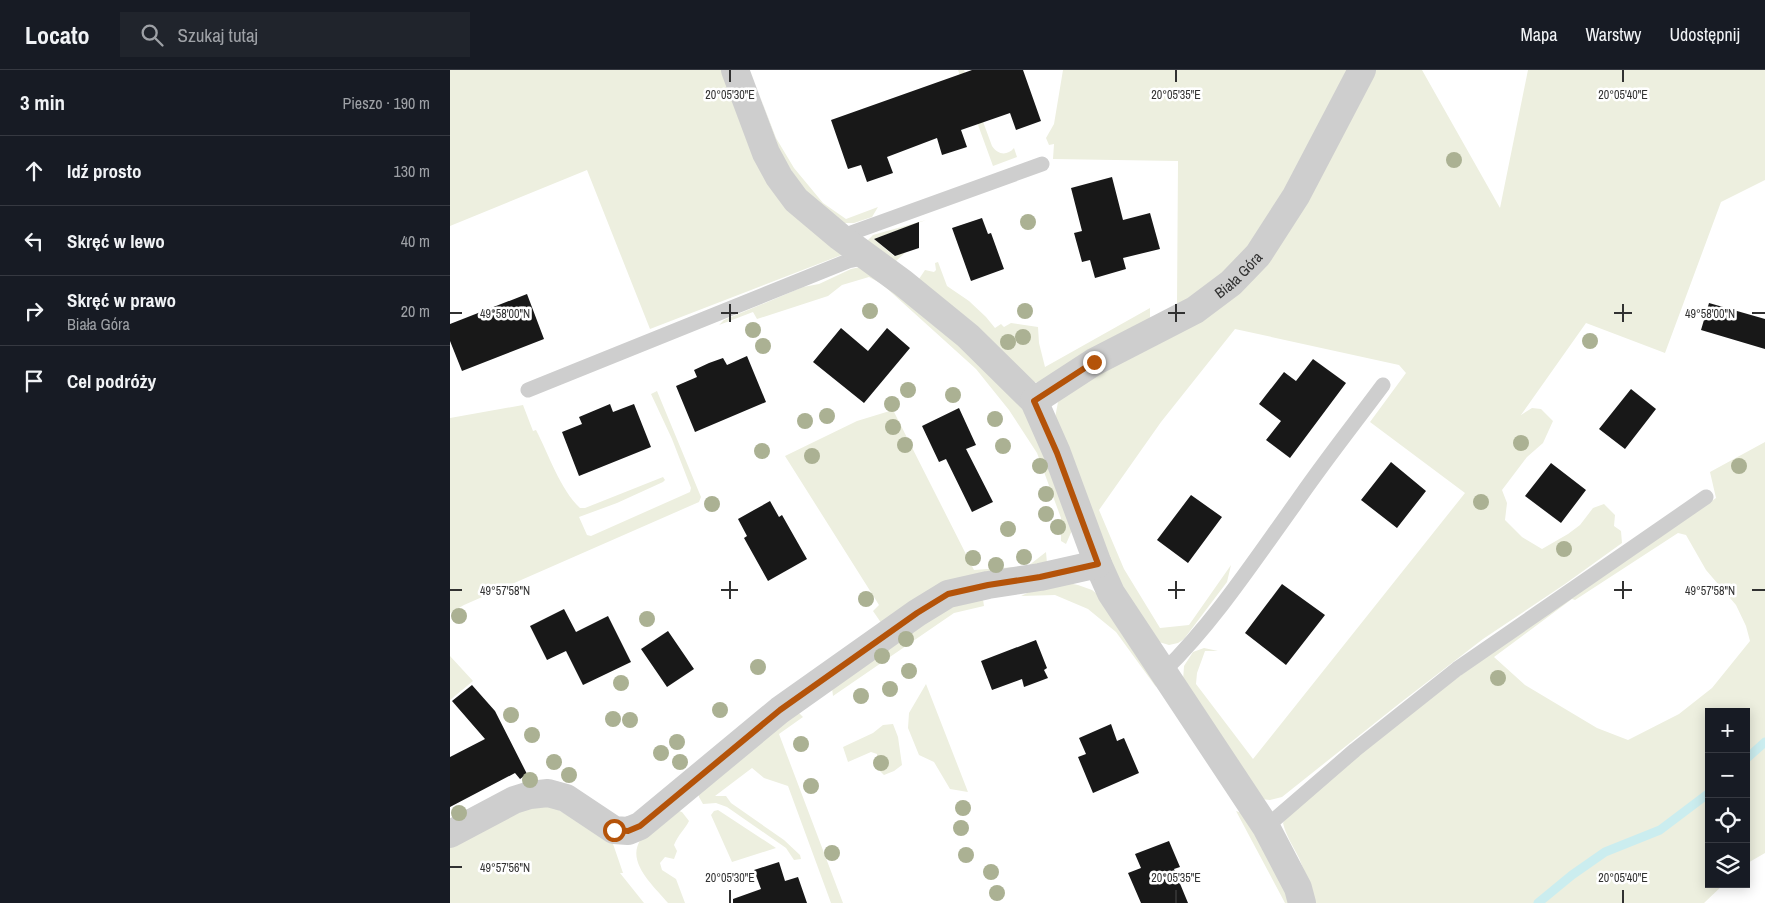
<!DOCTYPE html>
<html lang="pl">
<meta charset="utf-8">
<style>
:root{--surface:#171b24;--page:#20242c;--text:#f1f3f6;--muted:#9ea1a6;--line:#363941}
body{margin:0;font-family:"Archivo Narrow",sans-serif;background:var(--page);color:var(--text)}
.controls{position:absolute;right:15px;bottom:15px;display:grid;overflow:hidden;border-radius:0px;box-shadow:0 2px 12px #0003}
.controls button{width:45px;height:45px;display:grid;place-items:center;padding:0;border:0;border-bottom:1px solid var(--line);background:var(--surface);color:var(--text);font:25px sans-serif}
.stop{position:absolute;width:15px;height:15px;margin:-11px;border:4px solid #b45309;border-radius:50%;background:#fff}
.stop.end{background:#b45309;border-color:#fff;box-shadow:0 1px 5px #0008}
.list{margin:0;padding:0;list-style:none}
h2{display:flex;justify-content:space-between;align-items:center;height:65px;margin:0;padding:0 20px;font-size:21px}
h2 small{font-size:16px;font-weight:400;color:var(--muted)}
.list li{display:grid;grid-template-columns:32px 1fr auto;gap:15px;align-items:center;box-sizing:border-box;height:70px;padding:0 20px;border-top:1px solid var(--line)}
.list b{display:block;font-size:19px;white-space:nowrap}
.list p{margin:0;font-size:16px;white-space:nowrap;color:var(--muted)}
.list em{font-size:16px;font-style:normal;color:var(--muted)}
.icon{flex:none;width:28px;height:28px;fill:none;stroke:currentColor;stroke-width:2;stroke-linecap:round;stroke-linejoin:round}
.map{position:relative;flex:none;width:1315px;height:833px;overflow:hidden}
header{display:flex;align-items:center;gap:30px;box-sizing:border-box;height:70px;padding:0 25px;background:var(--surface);border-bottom:1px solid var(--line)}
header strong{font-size:24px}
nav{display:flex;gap:28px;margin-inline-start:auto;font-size:18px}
.search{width:350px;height:45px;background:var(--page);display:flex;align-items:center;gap:12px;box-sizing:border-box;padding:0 18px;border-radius:0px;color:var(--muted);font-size:19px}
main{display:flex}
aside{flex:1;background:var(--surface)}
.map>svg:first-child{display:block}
.green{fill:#edefdf;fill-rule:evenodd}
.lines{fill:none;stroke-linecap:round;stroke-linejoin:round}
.stream{stroke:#cbedef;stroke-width:9}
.building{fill:#181818}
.lane{stroke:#cecece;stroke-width:15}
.street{stroke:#cecece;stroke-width:28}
.tree{fill:#abb193}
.route{stroke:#b45309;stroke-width:6}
.ticks{fill:none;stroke:#313131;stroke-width:2}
.labels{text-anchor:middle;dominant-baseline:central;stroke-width:5;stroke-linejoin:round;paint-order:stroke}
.street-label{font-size:15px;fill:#313131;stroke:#fff}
.ticks-label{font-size:12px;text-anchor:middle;fill:#313131;stroke:#fff;stroke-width:5;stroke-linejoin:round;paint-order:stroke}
</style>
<header>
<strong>Locato</strong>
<div class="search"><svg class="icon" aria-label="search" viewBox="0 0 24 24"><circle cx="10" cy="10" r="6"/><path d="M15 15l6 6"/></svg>Szukaj tutaj</div>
<nav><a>Mapa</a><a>Warstwy</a><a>Udostępnij</a></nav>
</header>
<main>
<aside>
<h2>3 min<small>Pieszo · 190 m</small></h2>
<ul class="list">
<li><svg class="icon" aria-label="ahead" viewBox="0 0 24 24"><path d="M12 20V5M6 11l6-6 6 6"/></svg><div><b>Idź prosto</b></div><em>130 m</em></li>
<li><svg class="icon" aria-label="left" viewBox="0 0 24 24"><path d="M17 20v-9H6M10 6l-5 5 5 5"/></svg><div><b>Skręć w lewo</b></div><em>40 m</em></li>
<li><svg class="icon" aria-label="right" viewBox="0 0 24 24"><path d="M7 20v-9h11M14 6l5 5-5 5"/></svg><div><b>Skręć w prawo</b><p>Biała Góra</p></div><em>20 m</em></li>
<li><svg class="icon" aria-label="arrive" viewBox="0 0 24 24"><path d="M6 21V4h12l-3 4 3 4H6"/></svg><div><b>Cel podróży</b></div></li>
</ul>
</aside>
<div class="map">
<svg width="1315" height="833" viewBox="0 0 1315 833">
<rect width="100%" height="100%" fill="#fff"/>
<path class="green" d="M0,0H278L394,184L200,259L137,100L0,156Z
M508,0H514L542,76C548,85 557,86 564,78L567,87L543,96Z
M613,0H905L854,92L786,195L759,219L727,235L728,91L603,89L604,74L599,75L596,68L604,54Z
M923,0H972L1050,138L1078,0H1315V110L1271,132L1215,283L1136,253L1071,345L1082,338L1091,339L1103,351L1093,373L1077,387L1052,420L1057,433L1055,450L1072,467L1092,479L1118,464L1130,455L1143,438L1154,434L1165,445L1164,456L1171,461L1172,473L1115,514L1033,569L950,633L832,727L820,730L811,729L733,611L734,596L743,582L754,578L768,581H755L747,603L746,614L803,689L1015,423L920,352L956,303L949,295L785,259L711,352L649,440L674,499L710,558L739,555L781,495L777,512L734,569L728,573L719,575L709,572L676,533L605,348L608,332L618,319L760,245Z
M308,21L326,68L344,98L373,133L396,149L428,137L422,147L404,153H386L338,104Z
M476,150L424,169L444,186L456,182L446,191L439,194L418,177V170L423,165Z
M488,192L497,216L519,231L536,247L545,258L551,254L554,257L561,253L588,257L589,273L595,297L700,238V250L590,313L581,312L469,209L475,200L484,202L486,200L485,193Z
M410,197L461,229L572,337L591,368L623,458L616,474L611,471V448L587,383L559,340L526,299L432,214L419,207L392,215L378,226L307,249L303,242L269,255L274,250L353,217L369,214L401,199Z
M207,321L251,427L249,432L14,535L0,543V348L73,335L83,361L86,360C99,385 110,419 130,438H135L213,407L215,410L213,412L167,433L129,447L137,465L141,466L240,422L241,418L222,369L201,324Z
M443,340L524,500L578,496L596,482L597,493L434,557L423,541L429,535L335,386L407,351Z
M1315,372V783L1296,794V642H1259V814H1274L1254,833H865C861,818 855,803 849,788C843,776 836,766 833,753L838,745C861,725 883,705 906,686C1021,593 1144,510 1266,428L1260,402ZM1228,463L1236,465L1256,500L1286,535L1296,556L1300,571L1262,618L1229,644L1178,670L1147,658L1075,615L1044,587L1122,529L1125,530Z
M613,512L628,515L642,520L660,534L702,596L706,617L666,562L638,539L605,525L571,526L596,514Z
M532,523L534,536L504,543L383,626L381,610L488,537Z
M0,586L23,611L0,630Z
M476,614L518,722L500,719L484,692L469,685L458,658L459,643Z
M345,639L353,647L329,664L393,833H381L338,716L314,708L302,698L265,726H276L281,733L334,770L350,785L351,789L344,790L336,778L277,737L266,733L253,734L249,727L248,717Z
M443,654L448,667L452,695L444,701L434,705L428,699L427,684L421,682L398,692L393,677L423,663L433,655Z
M97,734L161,768L173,803H170L194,833H0V773L59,742Z
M223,739L232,742L239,751C235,759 228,765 224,775L227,781L224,789L215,787L210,793L212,800L226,809L235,833H218C204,816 175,792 191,769C198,757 213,748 223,739Z
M268,740L326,778L282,792L261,745L264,741Z
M786,741L801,746L847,833H835Z"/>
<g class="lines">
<path class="stream" d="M1296,689L1315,672
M1088,833L1122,805L1155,782L1210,760L1259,723"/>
</g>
<path class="building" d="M522,0H573L591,51L566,60L560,43L511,60L517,77L492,85L487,68L437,87L443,103L417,112L411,95L398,99L381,50Z
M662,107L673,150L700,143L710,179L673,188L676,199L645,208L640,190L632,192L624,163L632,161L621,118Z
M532,148L538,164L541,163L554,199L521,211L502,158Z
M469,152V178L445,186L424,169Z
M77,224L94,269L12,301L0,271V254Z
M1259,233L1315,249V279L1251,260Z
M391,258L418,281L437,258L460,278L414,333L363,292Z
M297,286L316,332L245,362L226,316L247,307L244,300L259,293L273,288L277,295Z
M863,289L896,313L840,388L816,370L831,351L809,334L834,302L846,311Z
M1181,319L1206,339L1175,379L1149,359Z
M160,334L163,342L184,334L201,377L129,406L112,362L132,354L129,347Z
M509,338L526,375L516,379L543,432L522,442L496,389L489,392L472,356Z
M941,392L976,421L947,458L911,430Z
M1101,393L1136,420L1111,453L1075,426Z
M741,425L772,447L738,493L707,470Z
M320,431L329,447L332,445L357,489L318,511L294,468L297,466L288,449Z
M832,514L875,545L836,595L795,563Z
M114,539L126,562L158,546L181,592L133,615L116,581L97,590L80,556Z
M218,561L244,599L217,617L191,579Z
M586,570L597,598L594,600L598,608L574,617L572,609L542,620L531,591Z
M22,615L45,641L77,704L70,709L65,703L0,737V687L35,669L2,631Z
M661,654L667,671L674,668L689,703L643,723L628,687L636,684L629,668Z
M719,771L730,797L724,799L738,833H691L678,803L691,798L685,784Z
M329,792L335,811L348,807L357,833H283V829L311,819L304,800Z"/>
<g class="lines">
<path class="lane" d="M390,167L592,94
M78,320L398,191L418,187
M714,601C764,552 804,491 845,434C873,393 904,354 933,315
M816,757L905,680L1007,599L1256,427"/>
<g class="street">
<path d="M285,0L316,83L329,107L346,130L390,167L453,213L518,266L584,331L607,383L648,494L661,523L816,757L848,818L852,833"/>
<path id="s1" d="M584,331L644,292L745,240L781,213L808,185L846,126L912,0"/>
<path d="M0,764L64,730L80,725L98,723L116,728L164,760L178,761L190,756L330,640L467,543L498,524L538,515L590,507L648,494"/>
</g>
</g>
<g class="tree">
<circle cx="1004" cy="90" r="8"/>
<circle cx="578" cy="152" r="8"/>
<circle cx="420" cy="241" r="8"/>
<circle cx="575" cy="241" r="8"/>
<circle cx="303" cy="260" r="8"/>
<circle cx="573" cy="267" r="8"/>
<circle cx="1140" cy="271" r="8"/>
<circle cx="558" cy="272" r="8"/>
<circle cx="313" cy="276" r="8"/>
<circle cx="458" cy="320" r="8"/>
<circle cx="503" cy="325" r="8"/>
<circle cx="442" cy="334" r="8"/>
<circle cx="377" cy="346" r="8"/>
<circle cx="545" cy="349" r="8"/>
<circle cx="355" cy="351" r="8"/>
<circle cx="443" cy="357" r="8"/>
<circle cx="1071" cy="373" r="8"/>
<circle cx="455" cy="375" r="8"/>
<circle cx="553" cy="376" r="8"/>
<circle cx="312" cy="381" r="8"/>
<circle cx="362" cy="386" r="8"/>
<circle cx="590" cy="396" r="8"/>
<circle cx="1289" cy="396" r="8"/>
<circle cx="596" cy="424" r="8"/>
<circle cx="1031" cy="432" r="8"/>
<circle cx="262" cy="434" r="8"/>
<circle cx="596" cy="444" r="8"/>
<circle cx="608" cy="457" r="8"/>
<circle cx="558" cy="459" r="8"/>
<circle cx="1114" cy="479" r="8"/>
<circle cx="574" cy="487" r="8"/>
<circle cx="523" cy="488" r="8"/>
<circle cx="546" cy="495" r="8"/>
<circle cx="416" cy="529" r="8"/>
<circle cx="9" cy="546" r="8"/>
<circle cx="197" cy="549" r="8"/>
<circle cx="456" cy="569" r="8"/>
<circle cx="432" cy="586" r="8"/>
<circle cx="308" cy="597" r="8"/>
<circle cx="459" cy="601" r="8"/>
<circle cx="1048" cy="608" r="8"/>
<circle cx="171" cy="613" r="8"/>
<circle cx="440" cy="619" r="8"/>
<circle cx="411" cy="626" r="8"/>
<circle cx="270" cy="640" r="8"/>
<circle cx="61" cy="645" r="8"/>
<circle cx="163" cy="649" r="8"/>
<circle cx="180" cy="650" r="8"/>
<circle cx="82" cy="665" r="8"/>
<circle cx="227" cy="672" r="8"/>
<circle cx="351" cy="674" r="8"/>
<circle cx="211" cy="683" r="8"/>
<circle cx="104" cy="692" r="8"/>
<circle cx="230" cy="692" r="8"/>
<circle cx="431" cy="693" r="8"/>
<circle cx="119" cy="705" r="8"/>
<circle cx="80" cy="710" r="8"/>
<circle cx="361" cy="716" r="8"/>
<circle cx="513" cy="738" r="8"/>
<circle cx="9" cy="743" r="8"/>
<circle cx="511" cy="758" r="8"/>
<circle cx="382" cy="783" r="8"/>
<circle cx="516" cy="785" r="8"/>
<circle cx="541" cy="802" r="8"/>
<circle cx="547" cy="823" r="8"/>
</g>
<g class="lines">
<path class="route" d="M164,760L178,761L190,756L330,640L467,543L498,524L538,515L590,507L648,494L607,383L584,331L644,292"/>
</g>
<path class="ticks" d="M280,0V12M726,0V12M1173,0V12M280,234V252M726,234V252M1173,234V252M0,243H12M271,243H288M718,243H735M1164,243H1182M1302,243H1315M280,511V529M726,511V529M1173,511V529M0,520H12M271,520H288M718,520H735M1164,520H1182M1302,520H1315M0,797H12M280,820V833M726,820V833M1173,820V833"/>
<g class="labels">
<g class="street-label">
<text stroke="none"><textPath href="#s1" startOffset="241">Biała Góra</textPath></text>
</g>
</g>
<g class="ticks-label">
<text x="280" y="29">20°05'30"E</text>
<text x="726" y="29">20°05'35"E</text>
<text x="1173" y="29">20°05'40"E</text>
<text x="55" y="248">49°58'00"N</text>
<text x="1260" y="248">49°58'00"N</text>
<text x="55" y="525">49°57'58"N</text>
<text x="1260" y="525">49°57'58"N</text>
<text x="55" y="802">49°57'56"N</text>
<text x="280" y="812">20°05'30"E</text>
<text x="726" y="812">20°05'35"E</text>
<text x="1173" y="812">20°05'40"E</text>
</g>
</svg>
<div class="controls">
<button>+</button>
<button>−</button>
<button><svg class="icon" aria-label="locate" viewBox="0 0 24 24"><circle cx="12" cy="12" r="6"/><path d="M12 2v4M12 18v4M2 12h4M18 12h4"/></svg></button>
<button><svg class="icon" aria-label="layers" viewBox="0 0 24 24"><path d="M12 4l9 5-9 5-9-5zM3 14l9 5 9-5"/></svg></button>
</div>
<div class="stop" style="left:164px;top:760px"></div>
<div class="stop end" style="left:644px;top:292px"></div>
</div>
</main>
